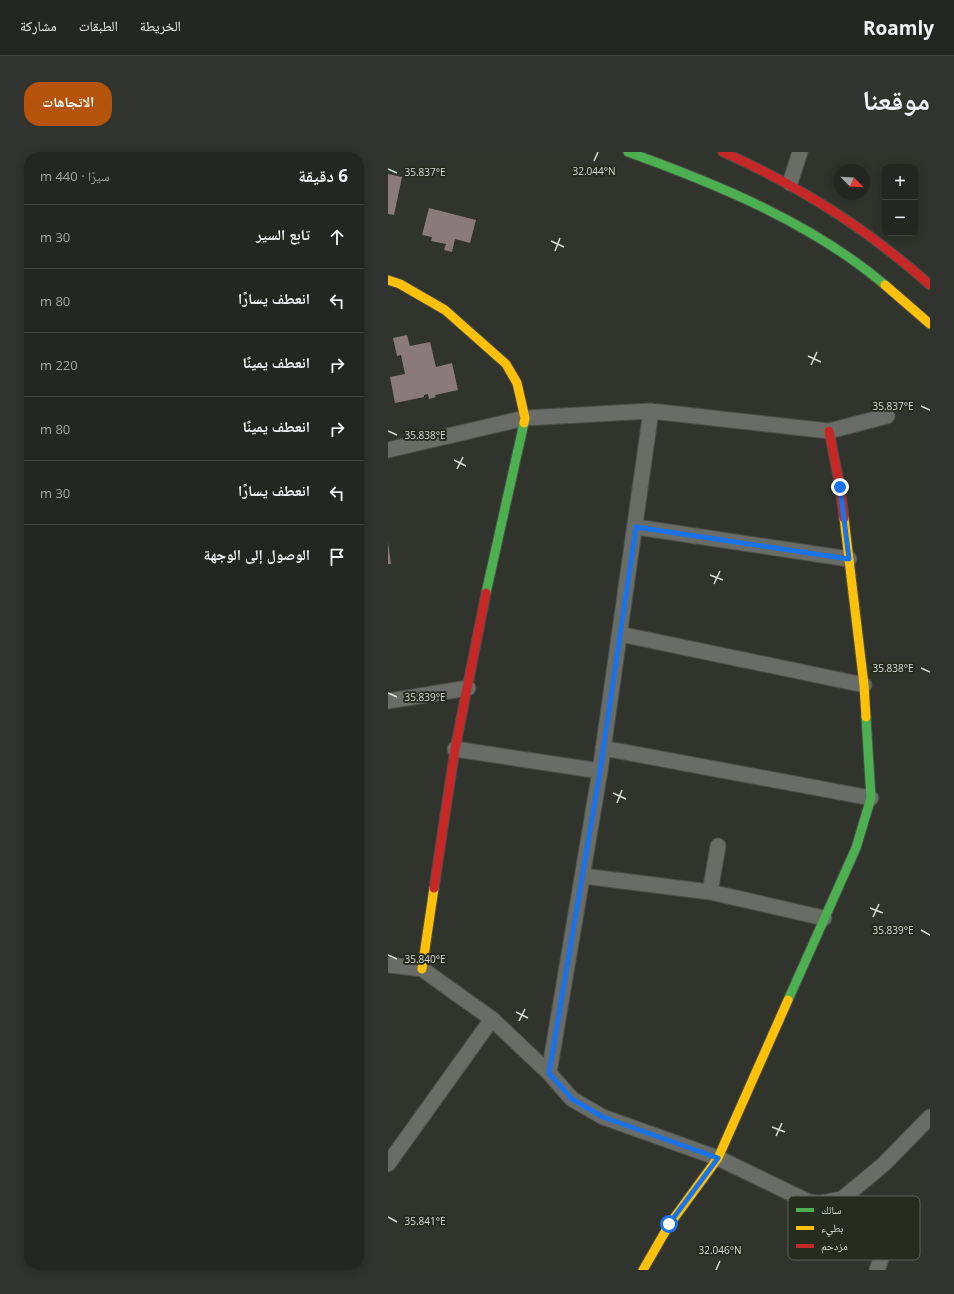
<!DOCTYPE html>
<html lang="ar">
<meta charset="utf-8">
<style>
:root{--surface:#242721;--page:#30332e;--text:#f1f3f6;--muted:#a3a5a5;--line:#41443f;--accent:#b45309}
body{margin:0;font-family:"Open Sans","Noto Naskh Arabic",sans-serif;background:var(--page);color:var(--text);direction:rtl}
.controls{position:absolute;right:12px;top:12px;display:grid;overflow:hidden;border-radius:8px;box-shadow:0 2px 10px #0003}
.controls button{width:36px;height:36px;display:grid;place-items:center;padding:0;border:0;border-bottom:1px solid var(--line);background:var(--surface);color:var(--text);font:20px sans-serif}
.compass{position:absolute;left:446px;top:12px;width:36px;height:36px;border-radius:50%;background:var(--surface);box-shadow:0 2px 10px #0003;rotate:114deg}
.stop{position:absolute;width:12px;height:12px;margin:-9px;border:3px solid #1a73e8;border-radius:50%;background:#fff}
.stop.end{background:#1a73e8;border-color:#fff;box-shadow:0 1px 4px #0008}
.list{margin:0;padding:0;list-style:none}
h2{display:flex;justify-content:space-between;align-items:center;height:52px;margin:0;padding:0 16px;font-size:17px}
h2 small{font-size:13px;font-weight:400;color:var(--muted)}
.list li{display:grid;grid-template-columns:26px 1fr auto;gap:12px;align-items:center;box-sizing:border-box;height:64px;padding:0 16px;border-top:1px solid var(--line)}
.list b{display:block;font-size:15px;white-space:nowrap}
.list em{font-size:13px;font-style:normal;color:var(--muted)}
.icon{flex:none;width:22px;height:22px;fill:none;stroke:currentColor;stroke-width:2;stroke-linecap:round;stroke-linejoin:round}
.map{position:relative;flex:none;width:542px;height:1118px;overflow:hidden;direction:ltr;border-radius:16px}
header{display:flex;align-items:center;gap:24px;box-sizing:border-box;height:56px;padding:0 20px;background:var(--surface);border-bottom:1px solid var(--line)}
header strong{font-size:19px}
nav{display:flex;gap:22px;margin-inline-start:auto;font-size:14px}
.intro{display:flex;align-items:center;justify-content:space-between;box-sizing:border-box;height:96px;padding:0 24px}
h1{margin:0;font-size:28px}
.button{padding:10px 18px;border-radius:16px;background:var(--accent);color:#fff;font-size:14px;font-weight:700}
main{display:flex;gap:24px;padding:0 24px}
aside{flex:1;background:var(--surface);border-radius:16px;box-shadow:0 2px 10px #0003}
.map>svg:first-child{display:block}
.building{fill:#8a7a7b}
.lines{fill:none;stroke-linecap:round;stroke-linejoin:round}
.street-casing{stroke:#4b4f48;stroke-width:17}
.fast-casing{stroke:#4b4f48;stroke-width:11}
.slow-casing{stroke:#4b4f48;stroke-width:11}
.jam-casing{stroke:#4b4f48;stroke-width:11}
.street{stroke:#696c67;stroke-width:15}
.fast{stroke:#4caf50;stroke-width:9}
.slow{stroke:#ffc107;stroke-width:9}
.jam{stroke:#c62828;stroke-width:9}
.route{stroke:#1a73e8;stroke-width:5}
.ticks{fill:none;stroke:#dadfd6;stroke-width:1.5}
.key{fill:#262c20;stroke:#5c6257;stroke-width:1}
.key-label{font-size:11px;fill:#dadfd6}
.ticks-label{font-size:10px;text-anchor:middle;fill:#dadfd6;stroke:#262c20;stroke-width:4;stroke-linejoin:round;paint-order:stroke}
</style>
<header>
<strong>Roamly</strong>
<nav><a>الخريطة</a><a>الطبقات</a><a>مشاركة</a></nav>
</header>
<div class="intro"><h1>موقعنا</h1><a class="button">الاتجاهات</a></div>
<main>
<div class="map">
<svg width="542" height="1118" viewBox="0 0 542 1118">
<rect width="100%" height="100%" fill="#30342c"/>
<path class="building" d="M0,22L14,25L6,63L0,62Z
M41,56L88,68L82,91L67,87L64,100L56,98L58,92L43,89L44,85L34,83Z
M19,183L22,194L42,190L48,215L64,211L70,238L47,243L48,245L41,247L40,242L36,243V245L7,251L2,225L17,222L13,203L9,204L5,186Z
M0,390L3,412H0Z"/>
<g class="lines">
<g class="street-casing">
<path id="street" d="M402,31L412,0
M0,298L137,266L263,259L441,279L499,264
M248,375L461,407
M232,482L476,533
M0,549L80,536
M215,596L483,646
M67,597L212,619
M195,724L322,740L436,766
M322,740L330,694
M0,813L34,817L104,867L161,921L184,947L215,965L330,1006L421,1050L432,1051L454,1047L496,1012L542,965
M161,921L212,619L263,259
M0,1012L104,867
M454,1047C479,1059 506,1062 496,1097C494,1104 492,1111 489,1118"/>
</g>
<g class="fast-casing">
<path id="fast" d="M240,0C329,32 424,71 497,133
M98,441L136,271
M400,848L468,696L483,646L478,565"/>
</g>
<g class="slow-casing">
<path id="slow" d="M0,128L12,132L57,158L118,212L129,231L137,266L136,271
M497,133L542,172
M456,366L476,533L478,565
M34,817L46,736
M255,1118L281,1073L330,1006L400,848"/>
</g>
<g class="jam-casing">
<path id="jam" d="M335,0C413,35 478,76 542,133
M441,279L452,335L456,366
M46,736L67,597L98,441"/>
</g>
<use href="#street" class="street"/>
<use href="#fast" class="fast"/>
<use href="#slow" class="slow"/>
<use href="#jam" class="jam"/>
</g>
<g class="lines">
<path class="route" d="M281,1072L330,1006L215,965L184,947L161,921L212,619L248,375L461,407L452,335"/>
</g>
<path class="ticks" d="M206,9L210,0M0,17L9,21M163,89L176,95M167,99L172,86M420,204L433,210M423,213L429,200M533,254L542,258M0,279L9,283M66,308L78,314M69,317L75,305M322,423L335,428M326,432L332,419M533,516L542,520M0,541L9,545M225,641L238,647M229,651L234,638M482,756L495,761M485,765L491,752M533,778L542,783M0,803L9,807M128,860L140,866M131,869L137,857M384,975L397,980M388,984L394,971M0,1065L9,1070M328,1118L332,1109"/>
<rect x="400" y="1044" width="132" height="64" rx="6" class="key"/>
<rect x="408" y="1056" width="18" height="4" fill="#4caf50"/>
<rect x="408" y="1074" width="18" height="4" fill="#ffc107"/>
<rect x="408" y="1092" width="18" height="4" fill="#c62828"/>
<g class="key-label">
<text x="433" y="1062">سالك</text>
<text x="433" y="1080">بطيء</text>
<text x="433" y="1098">مزدحم</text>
</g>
<g class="ticks-label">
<text x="206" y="23">32.044°N</text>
<text x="37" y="24">35.837°E</text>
<text x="505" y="258">35.837°E</text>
<text x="37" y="287">35.838°E</text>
<text x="505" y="520">35.838°E</text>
<text x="37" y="549">35.839°E</text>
<text x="505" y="782">35.839°E</text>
<text x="37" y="811">35.840°E</text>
<text x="37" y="1073">35.841°E</text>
<text x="332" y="1102">32.046°N</text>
</g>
</svg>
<div class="controls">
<button>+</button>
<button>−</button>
</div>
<svg class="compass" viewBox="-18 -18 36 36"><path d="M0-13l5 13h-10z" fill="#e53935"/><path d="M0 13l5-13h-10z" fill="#a3a5a5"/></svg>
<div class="stop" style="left:281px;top:1072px"></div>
<div class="stop end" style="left:452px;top:335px"></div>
</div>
<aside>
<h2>6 دقيقة<small>سيرًا · 440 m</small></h2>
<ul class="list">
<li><svg class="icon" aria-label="ahead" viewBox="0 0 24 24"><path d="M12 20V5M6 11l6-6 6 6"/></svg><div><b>تابع السير</b></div><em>30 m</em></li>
<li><svg class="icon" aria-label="left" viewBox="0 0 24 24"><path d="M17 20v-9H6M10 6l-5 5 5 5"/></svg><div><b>انعطف يسارًا</b></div><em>80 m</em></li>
<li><svg class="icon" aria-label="right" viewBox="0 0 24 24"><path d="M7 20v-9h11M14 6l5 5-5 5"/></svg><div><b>انعطف يمينًا</b></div><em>220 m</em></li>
<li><svg class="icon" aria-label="right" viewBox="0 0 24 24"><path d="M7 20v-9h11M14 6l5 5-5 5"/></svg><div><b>انعطف يمينًا</b></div><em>80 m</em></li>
<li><svg class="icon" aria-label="left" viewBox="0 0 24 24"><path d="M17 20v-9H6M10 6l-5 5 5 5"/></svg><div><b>انعطف يسارًا</b></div><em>30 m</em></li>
<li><svg class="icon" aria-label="arrive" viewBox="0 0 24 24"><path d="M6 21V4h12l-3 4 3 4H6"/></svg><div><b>الوصول إلى الوجهة</b></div></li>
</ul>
</aside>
</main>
